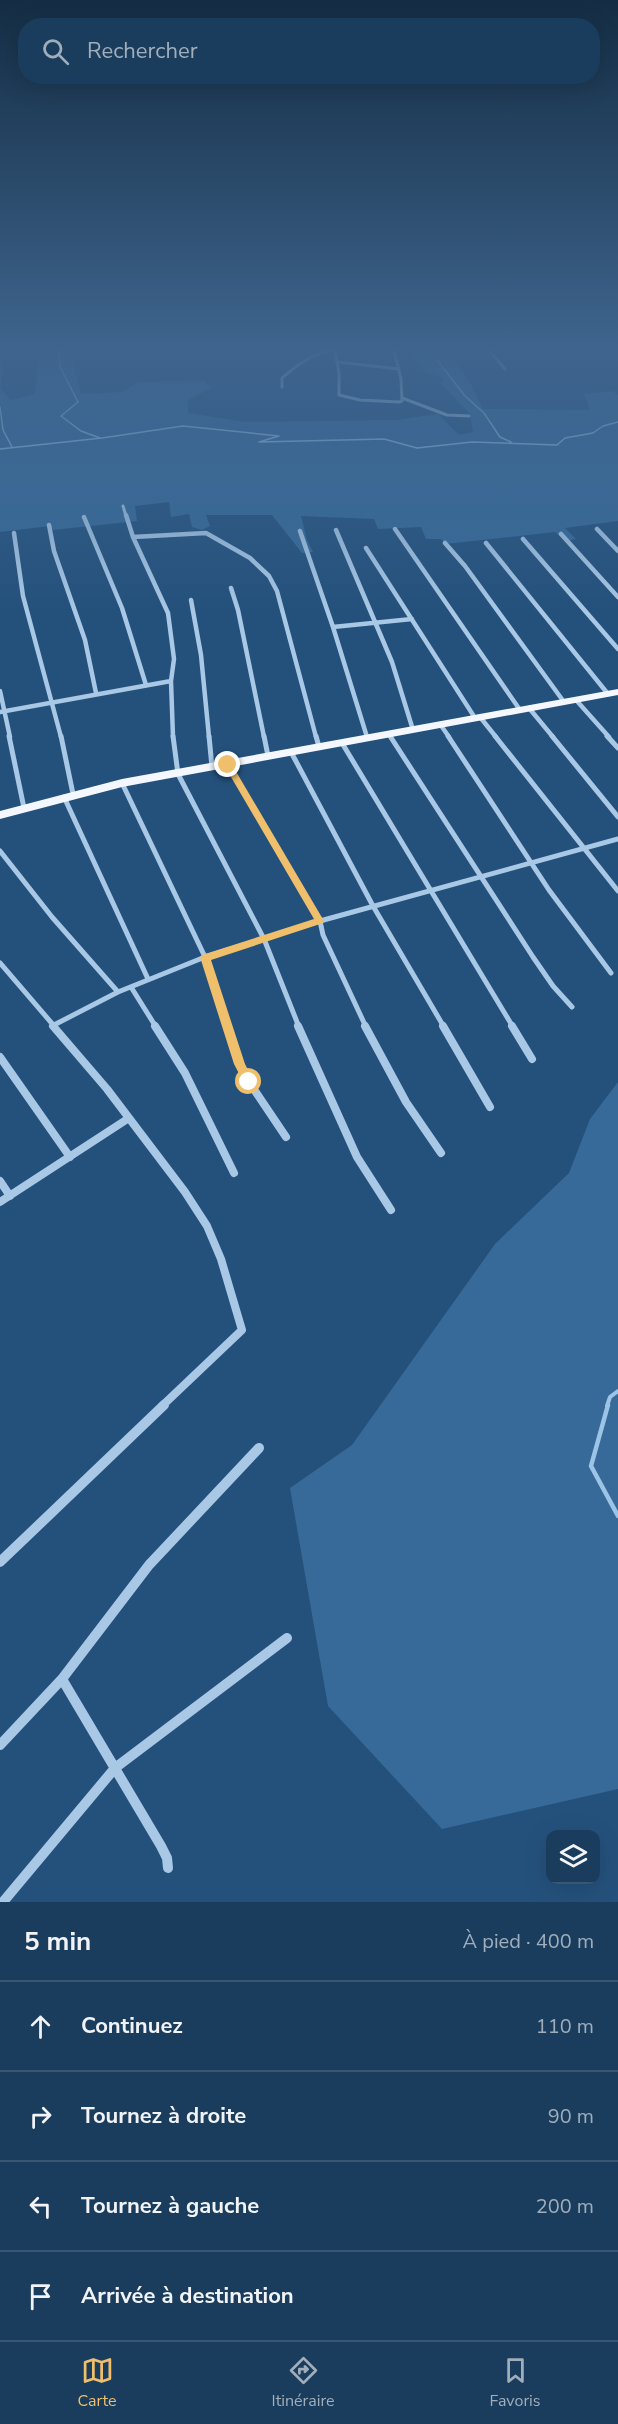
<!DOCTYPE html>
<html lang="fr">
<meta charset="utf-8">
<style>
:root{--surface:#1b3d5d;--page:#284866;--text:#f1f3f6;--muted:#a0aebc;--line:#395672;--accent:#efbf6b}
body{margin:0;font-family:"Nunito Sans",sans-serif;background:var(--page);color:var(--text)}
.controls{position:absolute;right:18px;bottom:18px;display:grid;overflow:hidden;border-radius:12px;box-shadow:0 6px 24px #0002}
.controls button{width:54px;height:54px;display:grid;place-items:center;padding:0;border:0;border-bottom:2px solid var(--line);background:var(--surface);color:var(--text);font:30px sans-serif}
.stop{position:absolute;width:18px;height:18px;margin:-14px;border:4px solid #efbf6b;border-radius:50%;background:#fff}
.stop.end{background:#efbf6b;border-color:#fff;box-shadow:0 2px 6px #0008}
.list{margin:0;padding:0;list-style:none}
h2{display:flex;justify-content:space-between;align-items:center;height:78px;margin:0;padding:0 24px;font-size:26px}
h2 small{font-size:20px;font-weight:400;color:var(--muted)}
.list li{display:grid;grid-template-columns:39px 1fr auto;gap:18px;align-items:center;box-sizing:border-box;height:90px;padding:0 24px;border-top:2px solid var(--line)}
.list b{display:block;font-size:22px;white-space:nowrap}
.list em{font-size:20px;font-style:normal;color:var(--muted)}
.icon{flex:none;width:33px;height:33px;fill:none;stroke:currentColor;stroke-width:2;stroke-linecap:round;stroke-linejoin:round}
.map{position:relative;flex:none;width:618px;height:1902px;overflow:hidden}
.search{position:absolute;background:var(--surface);box-shadow:0 6px 24px #0002;left:18px;right:18px;top:18px;height:66px;display:flex;align-items:center;gap:15px;box-sizing:border-box;padding:0 21px;border-radius:24px;color:var(--muted);font-size:22px}
.sheet{height:438px;background:var(--surface)}
nav{display:flex;justify-content:space-around;align-items:center;box-sizing:border-box;height:84px;border-top:2px solid var(--line);background:var(--surface);font-size:16px;color:var(--muted)}
nav a{display:grid;justify-items:center;gap:3px}
nav .on{color:var(--accent)}
.map>svg:first-child{display:block}
.green{fill:#376a99}
.lines{fill:none;stroke-linecap:round;stroke-linejoin:round}
.stream-far2{stroke:#9cc4e6;stroke-width:1.5}
.stream-far1{stroke:#9cc4e6;stroke-width:4}
.stream{stroke:#9cc4e6;stroke-width:4.5}
.minor-far4{stroke:#a8c8e5;stroke-width:3}
.minor-far3{stroke:#a8c8e5;stroke-width:4.5}
.minor-far2{stroke:#a8c8e5;stroke-width:5}
.minor-far1{stroke:#a8c8e5;stroke-width:8}
.minor{stroke:#a8c8e5;stroke-width:10}
.trunk{fill:#f4f8fe;fill-rule:evenodd}
.route{fill:#efbf6b}
</style>
<div class="map">
<svg width="618" height="1902" viewBox="0 0 618 1902">
<rect width="100%" height="100%" fill="#24517c"/>
<path class="green" d="M40,346H74V360L81,394L123,392L138,382L205,381L211,388L188,400V413L245,422L396,420L438,414L459,435L473,432L470,414L440,383L443,381L441,377L425,372L412,356L424,352L450,355L468,379L483,409L590,410L584,394L612,391L618,395V521L565,528L576,539L566,541L555,532L445,544L441,539H426L421,527L378,529L374,519L301,516L307,540L313,552L302,553L272,515H206L210,526L202,530L192,527L189,514L171,517L169,502L135,506L137,521L53,530L50,526L0,532V358L3,359L1,389L11,400L35,394Z
M618,1082V1789L442,1829L328,1706L290,1488L352,1445L495,1244L569,1173L590,1119Z"/>
<g class="lines">
<path class="stream-far2" d="M59,346L60,367L78,402L61,416L81,431L100,438
M437,360L465,396L484,413L500,437L511,442
M0,407L3,430L12,447
M0,449L102,438L183,426L279,436L259,442L384,439L417,448L472,442L557,445L565,438L593,433L603,426L618,422"/>
<path class="stream-far1" d="M607,1406L610,1397L618,1391"/>
<path class="stream" d="M608,1405L591,1466L618,1516"/>
<path class="minor-far4" d="M334,346L339,373V395L360,400L399,402L402,401L401,379L393,346
M485,346L505,369
M338,362L399,369
M282,387V378C298,364 314,352 336,350
M402,398L447,415L469,416
M123,506L126,516"/>
<path class="minor-far3" d="M126,515L133,537L168,613L174,659L171,681L173,737
M84,517L122,608L146,685
M49,525L54,551L85,640L96,693
M395,529L520,710
M597,529L618,551
M336,530L392,662L413,730
M300,531L333,627L367,737
M14,533L23,596L61,737
M561,534L618,597
M133,537L206,533L250,558L269,576L277,591L316,737
M523,539L618,649
M445,543L465,566L564,702
M486,543L608,694
M366,548L475,718
M231,588L238,610L264,737
M191,600L201,655L209,737
M333,627L412,619
M0,691L10,737
M576,700L609,737
M529,708L553,737
M0,712L171,681
M480,717L496,737
M440,724L449,737
M389,734L391,737"/>
<path class="minor-far2" d="M9,736L24,808
M61,736L73,794
M173,736L178,774L264,939L299,1027
M209,736L212,767
M264,736L268,756
M316,736L319,747
M390,736L533,957L553,986L572,1007
M448,736L549,890L611,973
M495,736L618,891
M552,736L618,817
M607,736L618,748
M342,743L513,1027
M291,752L373,906L444,1027
M228,765L320,921L323,935L366,1027
M122,783L205,957L228,1027
M64,797L148,979
M0,851L52,917L118,992
M0,963L55,1027
M131,987L156,1027
M52,1026L118,992L205,957L320,921L618,839"/>
<path class="minor-far1" d="M53,1026L107,1089L185,1192L207,1226L221,1259L242,1330L162,1406
M155,1026L185,1073L234,1173
M227,1026L240,1064L249,1082L286,1137
M298,1026L357,1157L391,1210
M365,1026L406,1102L441,1153
M443,1026L490,1107
M512,1026L532,1059
M0,1057L70,1157
M0,1181L10,1196
M0,1202L129,1118"/>
<path class="minor" d="M0,1562L164,1405
M62,1679L161,1846L167,1858L168,1868
M0,1745L62,1679L149,1565L259,1448
M3,1902L115,1768L287,1638"/>
<path class="trunk" d="M618,689V695L122,787L0,819V811L122,779Z"/>
</g>
<linearGradient id="sky" x2="0" y2="1"><stop stop-color="#142d44"/><stop offset="0.57" stop-color="#3f658e"/><stop offset="1" stop-color="#3f658e" stop-opacity="0"/></linearGradient>
<rect width="618" height="612" fill="url(#sky)"/>
<path class="route" d="M225,763H231L324,921L323,923L211,960L245,1064L254,1082L249,1087L245,1085L234,1064L200,957L202,955L314,919L224,765Z"/>
</svg>
<div class="controls">
<button><svg class="icon" aria-label="layers" viewBox="0 0 24 24"><path d="M12 4l9 5-9 5-9-5zM3 14l9 5 9-5"/></svg></button>
</div>
<div class="stop" style="left:249px;top:1082px"></div>
<div class="stop end" style="left:228px;top:765px"></div>
<div class="search"><svg class="icon" aria-label="search" viewBox="0 0 24 24"><circle cx="10" cy="10" r="6"/><path d="M15 15l6 6"/></svg>Rechercher</div>
</div>
<section class="sheet">
<h2>5 min<small>À pied · 400 m</small></h2>
<ul class="list">
<li><svg class="icon" aria-label="ahead" viewBox="0 0 24 24"><path d="M12 20V5M6 11l6-6 6 6"/></svg><div><b>Continuez</b></div><em>110 m</em></li>
<li><svg class="icon" aria-label="right" viewBox="0 0 24 24"><path d="M7 20v-9h11M14 6l5 5-5 5"/></svg><div><b>Tournez à droite</b></div><em>90 m</em></li>
<li><svg class="icon" aria-label="left" viewBox="0 0 24 24"><path d="M17 20v-9H6M10 6l-5 5 5 5"/></svg><div><b>Tournez à gauche</b></div><em>200 m</em></li>
<li><svg class="icon" aria-label="arrive" viewBox="0 0 24 24"><path d="M6 21V4h12l-3 4 3 4H6"/></svg><div><b>Arrivée à destination</b></div></li>
</ul>
</section>
<nav>
<a class="on"><svg class="icon" aria-label="map" viewBox="0 0 24 24"><path d="M3 6l6-2 6 2 6-2v14l-6 2-6-2-6 2zM9 4v14M15 6v14"/></svg>Carte</a>
<a><svg class="icon" aria-label="directions" viewBox="0 0 24 24"><path d="M12 3l9 9-9 9-9-9zM9 14v-3h6M13 9l2 2-2 2"/></svg>Itinéraire</a>
<a><svg class="icon" aria-label="saved" viewBox="0 0 24 24"><path d="M7 4h10v16l-5-4-5 4z"/></svg>Favoris</a>
</nav>
